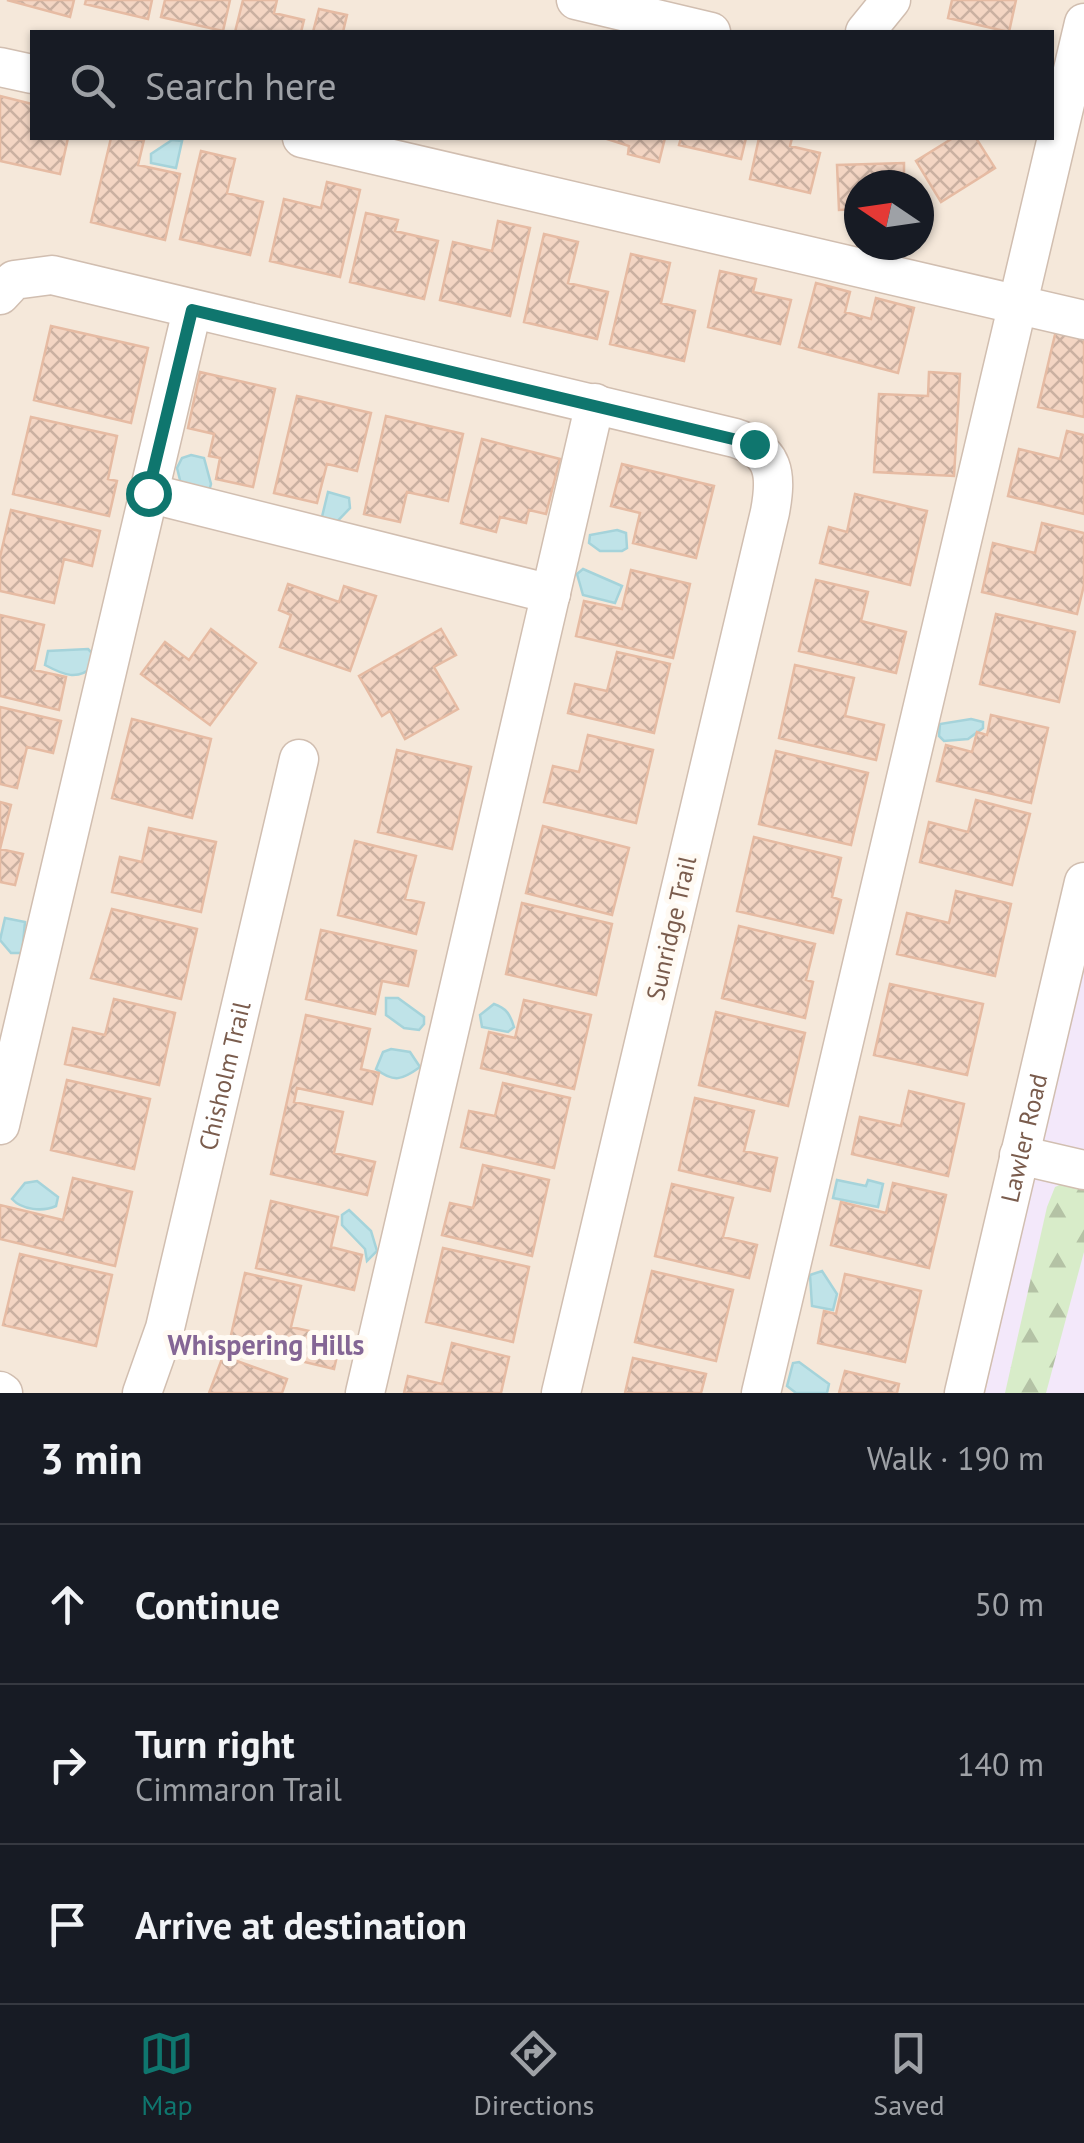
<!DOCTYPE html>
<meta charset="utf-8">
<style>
:root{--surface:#171b24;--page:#20242c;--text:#f1f3f6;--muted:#9ea1a6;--line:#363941;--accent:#0f766e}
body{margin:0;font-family:"PT Sans",sans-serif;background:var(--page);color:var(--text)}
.compass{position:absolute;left:844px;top:170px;width:90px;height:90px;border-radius:50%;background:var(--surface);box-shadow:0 2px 8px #0004;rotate:283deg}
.stop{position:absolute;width:30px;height:30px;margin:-22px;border:8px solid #0f766e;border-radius:50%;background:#fff}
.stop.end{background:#0f766e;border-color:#fff;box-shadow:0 2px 10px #0008}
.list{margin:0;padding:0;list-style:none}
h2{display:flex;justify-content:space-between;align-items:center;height:130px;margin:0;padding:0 40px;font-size:42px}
h2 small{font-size:32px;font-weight:400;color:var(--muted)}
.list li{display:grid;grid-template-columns:65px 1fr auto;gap:30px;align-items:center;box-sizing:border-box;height:160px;padding:0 40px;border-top:2px solid var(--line)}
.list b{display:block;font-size:38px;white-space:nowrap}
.list p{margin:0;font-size:32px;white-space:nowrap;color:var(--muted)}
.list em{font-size:32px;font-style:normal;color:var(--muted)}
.icon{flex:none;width:55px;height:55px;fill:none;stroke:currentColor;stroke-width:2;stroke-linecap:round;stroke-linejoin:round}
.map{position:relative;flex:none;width:1084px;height:1393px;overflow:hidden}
.search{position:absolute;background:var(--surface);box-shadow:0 2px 8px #0004;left:30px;right:30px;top:30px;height:110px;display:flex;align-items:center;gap:25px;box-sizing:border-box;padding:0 35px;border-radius:0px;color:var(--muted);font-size:38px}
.sheet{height:610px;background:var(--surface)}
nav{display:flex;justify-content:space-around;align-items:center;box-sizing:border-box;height:140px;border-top:2px solid var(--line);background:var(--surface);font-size:28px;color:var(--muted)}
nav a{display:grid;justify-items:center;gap:5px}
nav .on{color:var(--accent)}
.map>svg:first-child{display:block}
.residential{fill:#f5e8da;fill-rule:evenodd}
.education{fill:#f3e8fa}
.forest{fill:url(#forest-firs)}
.water{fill:#bfe3e8;stroke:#a5d3da;stroke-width:2.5}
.building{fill:url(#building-cross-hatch);stroke:#e6bba3;stroke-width:2.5}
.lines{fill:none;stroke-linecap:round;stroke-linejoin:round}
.minor-casing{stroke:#d1beb0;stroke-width:41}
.minor{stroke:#fff;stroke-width:38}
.route{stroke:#0f766e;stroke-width:12}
.labels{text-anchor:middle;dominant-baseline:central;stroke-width:10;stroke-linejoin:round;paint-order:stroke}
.street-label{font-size:25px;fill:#7a5c4d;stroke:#fffaf3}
.neighbourhood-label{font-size:28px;font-weight:bold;fill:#846695;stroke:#fffaf3}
</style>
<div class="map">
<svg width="1084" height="1393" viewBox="0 0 1084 1393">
<defs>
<pattern id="forest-firs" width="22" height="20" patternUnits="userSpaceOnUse" patternTransform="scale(2.5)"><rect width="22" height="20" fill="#d8ecc9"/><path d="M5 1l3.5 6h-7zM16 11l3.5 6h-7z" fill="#b4c2a5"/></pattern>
<pattern id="building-cross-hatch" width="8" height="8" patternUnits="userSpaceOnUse" patternTransform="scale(2.5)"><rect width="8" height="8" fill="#f3d5c3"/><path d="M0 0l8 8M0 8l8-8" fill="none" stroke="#cab0a1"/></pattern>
</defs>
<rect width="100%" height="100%" fill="#fdf6ec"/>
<path class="residential" d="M0,0H1084V1393H0ZM32,32H1052V138H32ZM859,185H919V245H859Z"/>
<path class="education" d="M1084,961V1393H985Z"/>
<path class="forest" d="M1068,1181L1084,1184V1252L1046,1393H1005L1047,1207L1055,1187Z"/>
<path class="water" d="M172,140L182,141L176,168L151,163V154Z
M191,455L204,458L211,484L207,498L183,492L177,468L182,458Z
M328,492L349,498L350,508L329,530L320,525Z
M617,530L626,533L627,548L622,551H600L589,543L590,535Z
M583,569L622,586L615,603L583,595L577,574Z
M88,649L94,655V666C77,681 64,675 45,665L48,651Z
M971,719L983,722V728L968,739L944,741L939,736L940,724Z
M5,918L25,922L22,953H11L0,940Z
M386,998H398L424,1017V1024L419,1030L404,1028L386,1015Z
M494,1004C506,1008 510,1014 514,1027L508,1032L482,1027L480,1015Z
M391,1049L410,1052L420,1067C402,1080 394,1083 376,1069L383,1052Z
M837,1180L866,1186L868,1180L883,1184L878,1207L833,1198Z
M37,1181L58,1197L56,1206C43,1212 22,1210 12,1199L25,1183Z
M349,1210L371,1231L377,1251L367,1261L365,1249L342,1225V1215Z
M822,1271L837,1294L833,1310L812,1306L810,1275Z
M799,1362L829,1384L827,1393H796L787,1386L793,1363Z"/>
<path class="building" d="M7,0H74L70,17Z
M86,0H152L148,19L85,4Z
M165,0H230L223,31L161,17Z
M243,0H277L274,13L304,20L301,32H235Z
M952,0H1016L1009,32L948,18Z
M319,9L347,15L343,32H313Z
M0,96L32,104V138H68L60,174L0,161Z
M111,138L144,140L138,165L180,174L165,240L91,222Z
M604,138H665L659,162L628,154L629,146Z
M681,138H746L741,159L679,145Z
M759,138H792L790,146L820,153L810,193L750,179Z
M953,138H976L995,168L941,202L916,161Z
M201,151L235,159L227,193L263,202L250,255L180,239Z
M904,163V185H859V209L839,210L837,165Z
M327,182L360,190L340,277L270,261L284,199L321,208Z
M366,213L398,220L395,231L438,241L424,299L350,282Z
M498,221L530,228L510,316L440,300L453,242L492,251Z
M544,234L578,242L568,283L608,292L597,339L524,322Z
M631,254L670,263L661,303L695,311L684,361L610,344Z
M720,271L756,279L753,292L791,300L780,344L708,327Z
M816,283L850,292L845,312L871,319L876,298L914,308L898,373L799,347Z
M51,326L148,348L131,423L34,400Z
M1057,326L1084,333V417L1038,407Z
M200,372L275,389L253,487L216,479L220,458L209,456L214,434L188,428Z
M929,372L960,374L954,476L874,472L879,394L928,396Z
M297,396L371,413L357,471L327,464L317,503L274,493Z
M386,416L463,434L448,501L407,492L400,522L364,514Z
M31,417L117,436L108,479L117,481L109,516L13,494Z
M1067,431L1084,435V514L1008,496L1019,449L1060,459Z
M482,439L560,459L546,514L529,510L526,523L500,517L496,532L461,523Z
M622,464L714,486L696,558L633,543L640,513L611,506Z
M855,494L927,511L910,585L820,563L829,527L847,532Z
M11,510L100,531L92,566L64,559L54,603L0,591V557Z
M1042,523L1084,533V585L1077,614L982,592L993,543L1035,553Z
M631,570L690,584L673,658L576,636L584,601L622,609Z
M816,580L868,592L861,621L906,632L896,673L799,651Z
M288,584L339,602L344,586L376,596L350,671L280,647L291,615L279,610Z
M996,614L1075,632L1059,702L980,684Z
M0,615L44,625L34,670L66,677L59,710L0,696Z
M211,629L256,663L210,725L141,674L165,642L189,660Z
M441,629L456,655L434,667L458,709L405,739L390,711L382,716L359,676Z
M617,652L670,664L654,733L568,713L575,684L607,691Z
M795,665L854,678L845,716L884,725L876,760L779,738Z
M0,707L61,721L53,753L27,747L17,788L0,784Z
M991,715L1048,728L1031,803L937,781L946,745L972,752L977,732L987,735Z
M132,719L211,739L192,818L112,798Z
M588,735L653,750L636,823L544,802L553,766L579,772Z
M397,750L471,767L452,849L378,832Z
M776,751L868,773L851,845L759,824Z
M976,800L1030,814L1012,885L920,862L929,822L968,832Z
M0,802L11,805L0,849L23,854L15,885L0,882Z
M543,826L629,848L612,915L526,893Z
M149,828L216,842L201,912L112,892L120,857L142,862Z
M754,837L841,858L832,897L841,900L833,933L737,911Z
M355,841L416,856L405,899L424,903L416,934L338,915Z
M956,891L1011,904L995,976L897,954L907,913L949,923Z
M522,903L612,924L596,995L506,974Z
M112,909L197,929L181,999L91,978Z
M739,926L815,944L806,980L813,982L805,1018L722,998Z
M321,930L416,951L408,986L382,981L375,1014L306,999Z
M890,984L983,1004L967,1075L874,1055Z
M114,999L175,1013L159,1085L65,1064L73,1028L105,1035Z
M524,1000L591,1015L574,1089L481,1068L489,1032L515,1038Z
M716,1012L805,1033L788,1106L699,1085Z
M306,1015L370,1029L361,1069L379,1073L372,1104L297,1088L294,1102L343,1112L334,1153L375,1162L367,1195L271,1174Z
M67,1080L150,1099L134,1169L51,1150Z
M503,1083L570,1098L554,1168L461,1147L469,1111L495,1116Z
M909,1091L964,1104L948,1176L852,1154L860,1117L901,1126Z
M695,1098L754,1111L744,1151L777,1158L770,1191L679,1170Z
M483,1165L549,1180L532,1256L442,1235L450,1203L473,1208Z
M73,1178L132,1192L115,1266L0,1239V1205L63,1220Z
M893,1183L946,1195L929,1268L831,1245L841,1202L886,1213Z
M672,1184L733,1198L723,1237L757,1245L749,1278L655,1256Z
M271,1201L338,1217L331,1247L362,1255L354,1290L256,1268Z
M443,1248L529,1267L513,1342L426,1322Z
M20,1254L112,1275L96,1346L3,1325Z
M652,1271L733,1290L716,1361L635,1342Z
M245,1273L301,1286L291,1327L341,1338L334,1369L229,1344Z
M845,1274L921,1291L905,1362L818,1343L824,1311L836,1314Z
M452,1343L509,1357L501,1393H404L408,1376L442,1384Z
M223,1356L287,1379L282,1393H209Z
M633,1358L706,1374L701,1393H625Z
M845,1371L899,1384L897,1393H839Z"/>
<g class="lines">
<g class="minor-casing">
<g id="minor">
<path d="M576,0L711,32"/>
<path d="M865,32L891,0"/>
<path d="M0,67L32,74"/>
<path d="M302,138L1084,320"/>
<path d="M0,295L14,280L52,275L735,438C775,451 777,474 770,512L561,1393"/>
<path d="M148,493L551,594"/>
<path d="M0,1125L192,310"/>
<path d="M1019,1155L1084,1170"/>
<path d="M0,1391L3,1393"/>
<path id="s1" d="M142,1393L165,1328L299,759"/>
<path d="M365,1393L595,403"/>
<path d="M761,1393L1084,23"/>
<path id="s2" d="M964,1393L1084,882"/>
</g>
</g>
<use href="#minor" class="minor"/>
</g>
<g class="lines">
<path class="route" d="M148,493L192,310L754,444"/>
</g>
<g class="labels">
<g class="street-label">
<text transform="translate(671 928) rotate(-77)">Sunridge Trail</text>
<text stroke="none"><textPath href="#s1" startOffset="328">Chisholm Trail</textPath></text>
<text stroke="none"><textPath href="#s2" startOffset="262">Lawler Road</textPath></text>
</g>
<g class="neighbourhood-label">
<text x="266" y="1344">Whispering Hills</text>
</g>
</g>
</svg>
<svg class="compass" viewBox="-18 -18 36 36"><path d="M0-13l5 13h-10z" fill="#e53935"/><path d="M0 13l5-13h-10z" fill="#9ea1a6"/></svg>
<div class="stop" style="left:148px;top:493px"></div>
<div class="stop end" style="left:754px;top:444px"></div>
<div class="search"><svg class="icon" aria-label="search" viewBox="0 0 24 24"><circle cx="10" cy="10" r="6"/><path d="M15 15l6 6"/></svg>Search here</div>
</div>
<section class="sheet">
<h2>3 min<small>Walk · 190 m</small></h2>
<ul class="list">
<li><svg class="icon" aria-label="ahead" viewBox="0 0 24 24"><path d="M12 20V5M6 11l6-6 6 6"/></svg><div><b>Continue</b></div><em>50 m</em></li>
<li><svg class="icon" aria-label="right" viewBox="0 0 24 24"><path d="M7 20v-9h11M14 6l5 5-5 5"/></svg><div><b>Turn right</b><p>Cimmaron Trail</p></div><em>140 m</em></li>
<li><svg class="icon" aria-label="arrive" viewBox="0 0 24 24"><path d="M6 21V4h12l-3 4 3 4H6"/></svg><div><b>Arrive at destination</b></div></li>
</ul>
</section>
<nav>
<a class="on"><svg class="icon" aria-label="map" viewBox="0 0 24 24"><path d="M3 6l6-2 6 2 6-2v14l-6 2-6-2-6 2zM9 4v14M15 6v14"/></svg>Map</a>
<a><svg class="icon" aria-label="directions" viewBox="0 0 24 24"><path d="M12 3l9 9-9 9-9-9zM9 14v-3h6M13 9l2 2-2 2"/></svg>Directions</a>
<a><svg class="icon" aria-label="saved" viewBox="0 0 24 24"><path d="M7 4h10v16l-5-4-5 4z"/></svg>Saved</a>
</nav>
